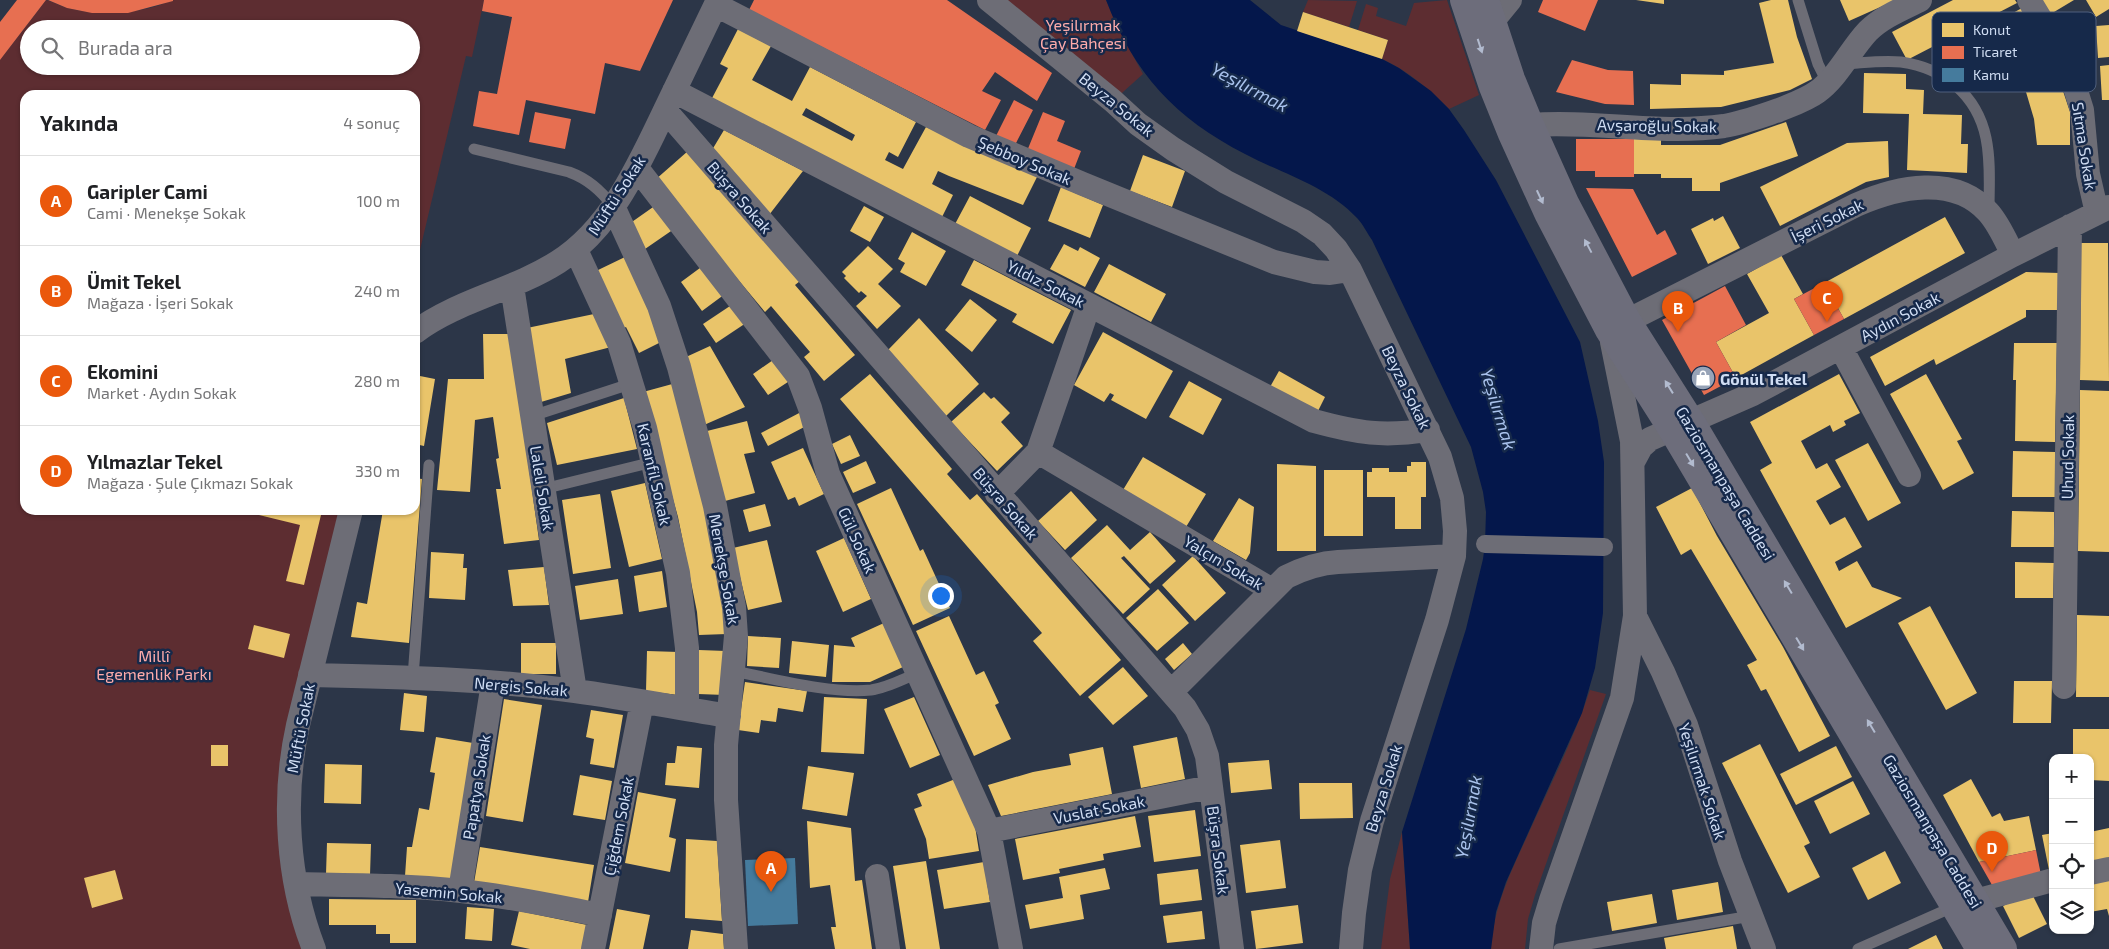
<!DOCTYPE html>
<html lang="tr">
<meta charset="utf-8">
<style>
:root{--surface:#fff;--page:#f2f2f2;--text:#202124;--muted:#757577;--line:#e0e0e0;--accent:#ea580c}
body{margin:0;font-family:"Exo 2",sans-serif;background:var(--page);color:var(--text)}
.controls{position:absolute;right:15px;bottom:15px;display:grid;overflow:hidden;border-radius:10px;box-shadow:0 1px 4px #0004}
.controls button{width:45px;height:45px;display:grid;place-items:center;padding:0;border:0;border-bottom:1px solid var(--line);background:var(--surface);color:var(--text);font:25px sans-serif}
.you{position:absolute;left:940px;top:595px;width:18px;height:18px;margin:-12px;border:4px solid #fff;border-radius:50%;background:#1a73e8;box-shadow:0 0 0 8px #1a73e833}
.badge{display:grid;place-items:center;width:32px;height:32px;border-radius:50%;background:var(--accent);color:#fff;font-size:16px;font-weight:700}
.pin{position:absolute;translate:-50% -41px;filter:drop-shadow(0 1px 2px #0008)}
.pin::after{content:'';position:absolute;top:26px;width:18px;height:15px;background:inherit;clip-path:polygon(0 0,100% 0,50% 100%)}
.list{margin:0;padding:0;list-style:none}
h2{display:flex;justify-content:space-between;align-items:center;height:65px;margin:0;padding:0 20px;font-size:21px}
h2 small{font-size:16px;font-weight:400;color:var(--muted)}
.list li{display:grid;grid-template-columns:32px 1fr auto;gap:15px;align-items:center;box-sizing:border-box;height:90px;padding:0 20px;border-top:1px solid var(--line)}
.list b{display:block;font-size:19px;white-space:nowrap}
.list p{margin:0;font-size:16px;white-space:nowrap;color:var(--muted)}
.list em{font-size:16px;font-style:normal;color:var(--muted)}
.icon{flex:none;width:28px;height:28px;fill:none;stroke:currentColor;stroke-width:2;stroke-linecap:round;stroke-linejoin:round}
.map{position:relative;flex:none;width:2109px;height:949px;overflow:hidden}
.search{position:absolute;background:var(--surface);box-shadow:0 1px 4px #0004;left:20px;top:20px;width:400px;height:55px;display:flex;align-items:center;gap:12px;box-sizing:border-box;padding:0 18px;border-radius:28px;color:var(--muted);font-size:19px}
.panel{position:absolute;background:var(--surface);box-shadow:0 1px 4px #0004;left:20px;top:90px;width:400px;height:425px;border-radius:15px}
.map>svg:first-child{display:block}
.green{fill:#5d2d31;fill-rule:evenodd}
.water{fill:#04174b}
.homes{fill:#e9c46a;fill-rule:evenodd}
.shops{fill:#e76f51}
.public{fill:#457b9d}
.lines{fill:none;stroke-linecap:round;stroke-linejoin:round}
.service{stroke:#6d6d76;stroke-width:11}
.pedestrian{stroke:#6d6d76;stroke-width:18}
.minor{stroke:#6d6d76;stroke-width:24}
.primary{stroke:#6d6d7b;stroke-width:28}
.oneway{fill:#b2bbcf}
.labels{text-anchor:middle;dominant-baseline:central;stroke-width:5;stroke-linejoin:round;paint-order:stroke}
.park-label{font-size:16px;fill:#feabaa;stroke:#16294a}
.street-label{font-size:16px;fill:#d0ddf3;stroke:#16294a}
.poi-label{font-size:16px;font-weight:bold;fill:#d0ddf3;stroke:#16294a;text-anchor:start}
.water-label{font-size:18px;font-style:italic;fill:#a9c2ec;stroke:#16294a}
.key{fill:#16294a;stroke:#4e5f7d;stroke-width:1}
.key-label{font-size:14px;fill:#d0ddf3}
</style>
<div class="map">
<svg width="2109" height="949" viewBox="0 0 2109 949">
<rect width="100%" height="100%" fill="#2c3648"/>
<path class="green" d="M46,0C54,2 60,6 68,8C101,17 141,14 173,0H484L472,57L466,56L415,271V95H25V510H351L289,779L314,949H0V60ZM29,29H411V66H29Z
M989,0H1106L1119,30L1143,74L1113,101Z
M1308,0L1357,1L1349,27L1303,12Z
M1447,0L1479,95L1449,109C1429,89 1408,71 1382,59L1388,40L1358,30L1366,4L1378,8L1376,16L1406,26L1414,3Z
M1590,690L1606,694L1535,895L1528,919L1525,949H1491C1494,904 1512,870 1530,830C1551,784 1574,738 1590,690Z
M1402,832L1410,949H1381L1390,879Z"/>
<path class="water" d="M1106,0H1250L1281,25L1382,59L1399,68L1431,91L1449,109L1464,130L1496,180L1580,342L1598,421L1604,462L1603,613L1595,668L1582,713L1506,882L1496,912L1491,949H1410L1402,832L1466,629L1483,559L1485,544L1486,512L1483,492L1471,447L1372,240C1367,233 1363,224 1357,218C1327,186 1283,174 1245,154C1175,118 1134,74 1106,0Z"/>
<path class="homes" d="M1636,0H1664V4Z
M1771,0H1788L1797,37L1812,79L1790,90L1721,107L1650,109V84L1681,85V74L1724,75V71L1774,63L1759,3Z
M1840,0H1896L1849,21Z
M1953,0H2015L2017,3L1907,60L1892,32Z
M2040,0H2074L2049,15Z
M2086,0H2109V9L2096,17Z
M2022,8L2053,65L2027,80L2008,46L2002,50L1989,26Z
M1303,12L1388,40L1382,59L1297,31Z
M2109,25V57L2098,58L2096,26Z
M738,29L771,46L752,80L792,101L810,67L916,122L898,157L889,152L885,160L903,169L926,127L1038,175L1023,205L949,176L938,171L932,184L953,195L941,219L711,100L728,68L720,64ZM806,108L855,135L852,141L802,115Z
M2109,65V100H2102L2100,66Z
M1864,73L1906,74V89L1924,90L1923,114L1962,115L1961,144H1968L1967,173L1907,170L1909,114L1863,113Z
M2060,82L2070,112V145H2037L2034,119L2026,92Z
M1786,122L1798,156L1720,183V191H1692V178H1661V174H1634V139H1661V145H1720Z
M724,130L803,171L769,215L712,150Z
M1888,141L1889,177L1866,182L1780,226L1760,187L1847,143Z
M688,151L800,281L795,285L855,355L824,381L804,357L810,352L771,306L765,312L655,180Z
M1143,155L1185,171L1172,207L1130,191Z
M1061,187L1103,205L1090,238L1048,221Z
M970,196L1031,228L1016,258L954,226Z
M656,205L674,229L645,249L629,224Z
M864,206L884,217L870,242L850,231Z
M1723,216L1740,248L1708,264L1691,229L1713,218L1714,221Z
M1945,217L1965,253L1844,319L1824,283Z
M912,232L946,251L926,286L900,272L905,263L898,259Z
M2081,243H2108L2109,381L2080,380Z
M1064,244L1078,251L1080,247L1100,258L1085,287L1050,269Z
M868,246L893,269L878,284L901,306L877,329L856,306L867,296L861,291L859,293L844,278L846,276L842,272Z
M1781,255L1803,294L1794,299L1814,335L1736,378L1716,342L1769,313L1747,274Z
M625,257L663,341L639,353L626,327L624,328L596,271Z
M974,260L1071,310L1053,344L1012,322L1017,314L961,285Z
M1109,264L1166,294L1151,322L1094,292Z
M704,265L725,294L702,311L681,282Z
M2026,272L2060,273V310H2026V317L1936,365L1934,359L1885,386L1870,357Z
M970,299L997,320L972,352L945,330Z
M733,304L746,323L716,343L703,324Z
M594,314L611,347L565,359L571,393L541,402L527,328Z
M919,318L979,384L946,416L888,350Z
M1103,332L1173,371L1146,419L1111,400L1114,395L1110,393L1104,402L1074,385Z
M483,334H510L539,540L504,544L496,489H501L496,459L499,458L493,417L475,420L470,492L437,490L448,379H484Z
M2014,343H2057L2055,442L2015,441L2016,380H2013Z
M710,346L745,407L704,425L686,357Z
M776,358L791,380L768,395L753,374Z
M1279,371L1325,397L1317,413L1270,387Z
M870,374L952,469L947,474L970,500L977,494L1121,660L1080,696L1033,641L1042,633L840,399Z
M1839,374L1860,413L1844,421L1846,425L1833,432L1830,425L1801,441L1816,469L1827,463L1841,487L1816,501L1830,525L1845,517L1862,547L1835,562L1839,571L1857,561L1872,587L1902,598L1846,628L1760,470L1772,463L1750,422Z
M1926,374L1962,439L1957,441L1974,473L1943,490L1890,394Z
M415,375L435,379L424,446L415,444Z
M1189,381L1222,399L1203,435L1169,417Z
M676,383L707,509L727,634L699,635L697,612L678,517L643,392Z
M2080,390L2109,391V552L2078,551Z
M984,392L991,399L994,397L1010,413L1001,422L1023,446L997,471L951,422Z
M624,398L637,449L557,465L547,423Z
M803,411L810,424L768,446L761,433Z
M747,421L755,452L744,454L755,493L725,501L707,431Z
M850,435L860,456L841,464L832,444Z
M1868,443L1901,503L1868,521L1835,460Z
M803,448L824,494L799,506L795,497L788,500L771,462Z
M2013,451L2055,452V497H2012Z
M1143,457L1206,494L1186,527L1123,490Z
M866,461L876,483L853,493L843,472Z
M1411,462H1426V497H1421V529H1395V497H1367V472H1372V468H1389V472H1407V466H1411Z
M1277,464L1316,466V551H1277Z
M1324,470H1363V536H1324Z
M415,478L422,479L409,643L351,637L357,602L367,604L383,510H415Z
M645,483L662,559L629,567L611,491Z
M891,488L920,551L923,549L950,608L913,625L857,504Z
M1692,488L1717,536L1783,647L1830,736L1799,752L1766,689L1761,691L1747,665L1757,660L1691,549L1681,555L1656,507Z
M1071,491L1097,520L1065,550L1038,521Z
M600,494L611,568L573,574L562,500Z
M1239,498L1254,507L1250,553L1246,560L1213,541Z
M765,504L771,526L749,532L743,510Z
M261,510H300L321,515L304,585L286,581L300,525L259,515Z
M2012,511L2054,512V547H2011Z
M1107,525L1130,550L1150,532L1176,561L1150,584L1124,556L1121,558L1150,589L1123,614L1071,558Z
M844,538L871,599L843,612L816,551Z
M767,540L782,602L748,610L733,548Z
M431,552L464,554L463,568H467L465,600L429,598Z
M1193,556L1226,593L1195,621L1162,585Z
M2015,562L2054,563L2053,598H2015Z
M544,567L549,605L513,606L508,570Z
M662,571L667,607L639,612L634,576Z
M618,579L623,614L580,620L575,586Z
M1158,589L1189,623L1157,651L1126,618Z
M1930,606L1977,693L1946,710L1898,623Z
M2077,615L2109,616V697H2076Z
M949,616L976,675L984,671L999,703L995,705L1011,739L974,756L916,631Z
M884,623L903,667L870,682H832L834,645L855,647L851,638Z
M254,625L290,634L284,658L248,649Z
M748,636L781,638L779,668L747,666Z
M792,641L829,645L826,677L789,673Z
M521,643H556V674H521Z
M1183,643L1192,654L1174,670L1165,659Z
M699,650L726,651L725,695L698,694Z
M647,651L679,652L678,695L646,691Z
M1123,667L1148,696L1113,725L1088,697Z
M2014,681H2052L2051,723H2013Z
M745,682L807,691L803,712L778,708L776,722L761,720L759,733L738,730Z
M404,693L427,696L424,732L400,730Z
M824,697L867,699L864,754L821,752Z
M914,697L940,755L910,768L884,709Z
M504,699L542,705L523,822L486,816Z
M591,710L623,715L614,768L590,764L594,739L586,737Z
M2073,729H2109V781L2090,780V758H2073Z
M436,737L473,743L453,879L405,876L407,847H412L419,808L429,810L435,773L430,772Z
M1177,737L1185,779L1141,788L1133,746Z
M1760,744L1810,843L1804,846L1820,877L1788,893L1722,763Z
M211,745H228V766H211Z
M677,746L702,748L699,788L665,785L667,763H675Z
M1836,746L1852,777L1796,805L1780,774Z
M1103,747L1112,794L1001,816L988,785L1033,772L1071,765L1069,754Z
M1269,760L1272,789L1231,793L1228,763Z
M325,764L362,765L361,804L324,803Z
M808,766L854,773L847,816L802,809Z
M580,775L612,781L605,820L573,815Z
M958,778L974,820L979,851L929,859L926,839L914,809L922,806L917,794Z
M1971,779L1992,817L2000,813L2004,821L2029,816L2036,850L1979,862L1943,795Z
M1853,781L1870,814L1830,834L1814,801Z
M1299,783H1352L1353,818L1300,819Z
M638,792L676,799L669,837L676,839L670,872L625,863Z
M1195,810L1201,856L1154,862L1148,816Z
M1135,816L1141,847L1103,854L1104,860L1059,869L1060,873L1023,880L1015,839Z
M807,821L851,828L855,881L862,880L872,949H835L831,927H836L830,885L810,888Z
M2109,828V863L2090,866V832Z
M2053,833V874L2050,875L2042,835Z
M686,839L717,841L722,921L685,918Z
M1280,840L1286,888L1246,893L1240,845Z
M327,843L371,844L370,875L326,874Z
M480,847L594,865L588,902L474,883Z
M1885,851L1901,883L1868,900L1852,868Z
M926,861L940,949H906L893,866Z
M984,862L990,902L944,909L937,870Z
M1105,868L1110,889L1080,895L1084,919L1030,929L1025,905L1063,898L1059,877Z
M1198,869L1202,900L1160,905L1157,874Z
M115,870L123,899L92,908L84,878Z
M2109,876V916L2107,909L2090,912V880Z
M1718,882L1723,912L1677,920L1672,890Z
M2031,892L2047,924L2019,938L2003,906Z
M1652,894L1657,923L1612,931L1607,902Z
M329,899L416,900V943H390V934H376V925H329Z
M1298,905L1303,943L1256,949L1251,911Z
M467,907L494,909L492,941L465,939Z
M617,909L650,915L643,949H609Z
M519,911L587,925L582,949H530L511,945Z
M1202,911L1205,939L1167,943L1163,916Z
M1733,926L1737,949H1666L1664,938Z
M691,930L723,934L724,949H688Z
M1936,935L1943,949H1908Z"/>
<path class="shops" d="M17,0H46L0,60V22Z
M48,0H173V1L128,13H92L67,8Z
M484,0H673L640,71L605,63L595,114L526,100L519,135L473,126L479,91L497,94L512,17L482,11Z
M754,0H947L1052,73L1037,101L995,72L982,91L1001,100L985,130L749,10Z
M1543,0H1598L1585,31L1538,12Z
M1572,60L1608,70L1633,71L1634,105L1605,104L1556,92Z
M1014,100L1033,110L1015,145L996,136Z
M535,112L571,119L565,149L529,142Z
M1043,112L1065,121L1057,141L1081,151L1074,169L1027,151Z
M1576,139H1634V177H1595V171H1576Z
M1586,188L1633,189L1657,235L1665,230L1677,254L1632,277Z
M1824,283L1844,319L1814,335L1794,299Z
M1725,286L1746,325L1716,342L1736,378L1704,395L1662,320Z
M2036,850L2041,875L1992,885L1979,862Z"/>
<path class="public" d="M795,858L798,924L748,926L745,860Z"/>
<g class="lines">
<path class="service" d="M1798,0L1818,64L1827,82
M1844,64C1863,63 1882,60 1901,62C1944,68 1977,95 1986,138C1991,162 1989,187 1989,211
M474,149L569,172C588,179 600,190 613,206
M532,416L633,383
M543,489L653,462
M734,671C775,679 830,694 871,690C887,688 903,679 918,673
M413,677L429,465
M1559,949L1751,916
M1858,949L1955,906"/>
<path class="pedestrian" d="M1485,544L1604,547"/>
<path class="minor" d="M989,0L1113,101L1138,124L1173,149L1226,182L1303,221L1322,234L1336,249L1350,270L1440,457L1452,498L1455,531L1454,556L1437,620L1372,821L1360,870L1354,913L1351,949
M2029,0L2061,53L2072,78L2082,110L2088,174L2097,213
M716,5L969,136L1083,184L1274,262L1315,272L1330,273L1350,270
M1492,22L1510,0
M674,91L1314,421C1358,433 1383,437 1428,430
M665,110L1185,708L1198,730L1207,756L1232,949
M1530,125C1594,120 1660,135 1724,126C1742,123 1761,116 1779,110C1791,105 1806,100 1817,92C1838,77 1850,50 1868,31C1882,17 1902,9 1920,0
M637,168L798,376L810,408L828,474L989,831L1011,949
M613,206L659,306L679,367L715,506L734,607L736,636L726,745V800L736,949
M576,250L619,343L645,428L678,573L687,648V709
M512,286L575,691
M1627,321L1856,205C1897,187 1954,174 1988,212C1999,224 2006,241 2013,255
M415,332C458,300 512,291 558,262C612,228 640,162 667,106C684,71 701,35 718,0
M1841,348L1909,475
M1038,452L1272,590
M1634,460L1641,447L1650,439L1753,394L2013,255L2109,207
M997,494L1038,452L1089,305
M1635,616L1663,672L1686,725L1730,861L1764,949
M310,675C399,677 488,679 575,691C627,698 678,708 729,716
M2064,687L2070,226
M1172,691L1286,577C1304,568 1319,563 1338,562L1454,556
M989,831L1210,787
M2090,873L2109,869
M877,876L888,949
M297,884C351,885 407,885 461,891C508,896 554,906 600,915
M460,891L493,683
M1975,901L2053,880
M314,949C287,880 282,797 298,725L351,510
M593,949L642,702
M1541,949L1544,923L1551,900L1622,698L1635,616L1632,441L1612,342"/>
<path class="primary" d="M1464,0L1493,87L1512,134L1548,213L1609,330L1672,429L1980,949
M1485,0L1511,79L1530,125L1565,203L1627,321L1691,422L2003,949"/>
</g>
<defs><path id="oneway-solid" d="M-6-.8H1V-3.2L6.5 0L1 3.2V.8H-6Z" transform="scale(1.25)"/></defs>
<g class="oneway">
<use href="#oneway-solid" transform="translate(1480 46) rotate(72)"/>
<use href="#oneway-solid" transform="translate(1540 197) rotate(65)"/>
<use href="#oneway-solid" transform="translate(1588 246) rotate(-118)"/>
<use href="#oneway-solid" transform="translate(1669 387) rotate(-122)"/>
<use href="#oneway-solid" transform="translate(1690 460) rotate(59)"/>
<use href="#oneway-solid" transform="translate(1788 587) rotate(-121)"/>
<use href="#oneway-solid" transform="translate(1800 644) rotate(59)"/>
<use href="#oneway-solid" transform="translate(1871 726) rotate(-121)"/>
</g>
<defs>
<g id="shop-disc" transform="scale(1.25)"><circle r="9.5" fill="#97a3b7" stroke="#16294a"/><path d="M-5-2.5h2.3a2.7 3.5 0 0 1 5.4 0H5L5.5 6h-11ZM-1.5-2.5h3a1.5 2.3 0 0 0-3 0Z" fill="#fff"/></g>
</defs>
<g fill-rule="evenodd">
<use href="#shop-disc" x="1703" y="378"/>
</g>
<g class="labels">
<g class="park-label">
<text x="1083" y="24">Yeşilırmak<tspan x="1083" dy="18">Çay Bahçesi</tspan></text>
<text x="154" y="655">Millî<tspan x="154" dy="18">Egemenlik Parkı</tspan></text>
</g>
<g class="street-label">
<text transform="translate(1117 104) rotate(39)">Beyza Sokak</text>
<text transform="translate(1657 125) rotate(1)">Avşaroğlu Sokak</text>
<text transform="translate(2085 146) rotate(81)">Sıtma Sokak</text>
<text transform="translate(1025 160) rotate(23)">Şebboy Sokak</text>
<text transform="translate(616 195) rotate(-57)">Müftü Sokak</text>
<text transform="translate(740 197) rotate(49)">Büşra Sokak</text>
<text transform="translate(1827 220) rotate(-26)">İşeri Sokak</text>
<text transform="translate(1046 283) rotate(27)">Yıldız Sokak</text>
<text transform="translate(1900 316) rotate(-28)">Aydın Sokak</text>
<text transform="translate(1407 387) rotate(64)">Beyza Sokak</text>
<text transform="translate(2067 457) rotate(-89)">Uhud Sokak</text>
<text transform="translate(655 474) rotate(77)">Karanfil Sokak</text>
<text transform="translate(1726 483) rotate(59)">Gaziosmanpaşa Caddesi</text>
<text transform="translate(543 488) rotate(81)">Laleli Sokak</text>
<text transform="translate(1006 503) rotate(49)">Büşra Sokak</text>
<text transform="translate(858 540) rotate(66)">Gül Sokak</text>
<text transform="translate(1224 562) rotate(31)">Yalçın Sokak</text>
<text transform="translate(725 569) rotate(80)">Menekşe Sokak</text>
<text transform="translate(521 686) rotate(5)">Nergis Sokak</text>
<text transform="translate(300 728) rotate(-79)">Müftü Sokak</text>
<text transform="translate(1703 781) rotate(72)">Yeşilırmak Sokak</text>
<text transform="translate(476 787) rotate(-81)">Papatya Sokak</text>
<text transform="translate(1383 788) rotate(-73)">Beyza Sokak</text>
<text transform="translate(1099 809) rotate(-11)">Vuslat Sokak</text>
<text transform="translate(618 826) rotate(-79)">Çiğdem Sokak</text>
<text transform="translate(1933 831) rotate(59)">Gaziosmanpaşa Caddesi</text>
<text transform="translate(1219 850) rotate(83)">Büşra Sokak</text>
<text transform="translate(449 892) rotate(5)">Yasemin Sokak</text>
</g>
<g class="poi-label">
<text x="1720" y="378">Gönül Tekel</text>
</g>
<g class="water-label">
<text transform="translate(1250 87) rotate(28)">Yeşilırmak</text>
<text transform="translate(1499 409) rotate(73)">Yeşilırmak</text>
<text transform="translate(1468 817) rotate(-80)">Yeşilırmak</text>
</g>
</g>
<rect x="1932" y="12" width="164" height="80" rx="8" class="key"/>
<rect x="1942" y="23" width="22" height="14" fill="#e9c46a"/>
<rect x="1942" y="46" width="22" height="13" fill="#e76f51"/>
<rect x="1942" y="68" width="22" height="14" fill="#457b9d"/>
<g class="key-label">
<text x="1973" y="35">Konut</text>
<text x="1973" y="57">Ticaret</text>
<text x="1973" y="80">Kamu</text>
</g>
</svg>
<div class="controls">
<button>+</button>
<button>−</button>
<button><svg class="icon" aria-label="locate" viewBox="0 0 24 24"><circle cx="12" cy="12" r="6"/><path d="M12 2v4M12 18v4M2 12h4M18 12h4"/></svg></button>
<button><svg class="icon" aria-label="layers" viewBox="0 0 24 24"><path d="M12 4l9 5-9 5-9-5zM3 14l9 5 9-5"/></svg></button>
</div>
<div class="you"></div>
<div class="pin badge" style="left:771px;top:892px">A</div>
<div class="pin badge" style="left:1678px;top:332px">B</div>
<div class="pin badge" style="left:1827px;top:322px">C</div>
<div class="pin badge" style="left:1992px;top:872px">D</div>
<div class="search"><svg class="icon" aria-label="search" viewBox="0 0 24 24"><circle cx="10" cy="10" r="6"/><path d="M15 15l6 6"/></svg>Burada ara</div>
<section class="panel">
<h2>Yakında<small>4 sonuç</small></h2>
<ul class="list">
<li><span class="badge">A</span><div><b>Garipler Cami</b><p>Cami · Menekşe Sokak</p></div><em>100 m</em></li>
<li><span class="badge">B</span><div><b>Ümit Tekel</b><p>Mağaza · İşeri Sokak</p></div><em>240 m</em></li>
<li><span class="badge">C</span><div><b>Ekomini</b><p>Market · Aydın Sokak</p></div><em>280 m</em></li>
<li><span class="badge">D</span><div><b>Yılmazlar Tekel</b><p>Mağaza · Şule Çıkmazı Sokak</p></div><em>330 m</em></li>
</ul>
</section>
</div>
